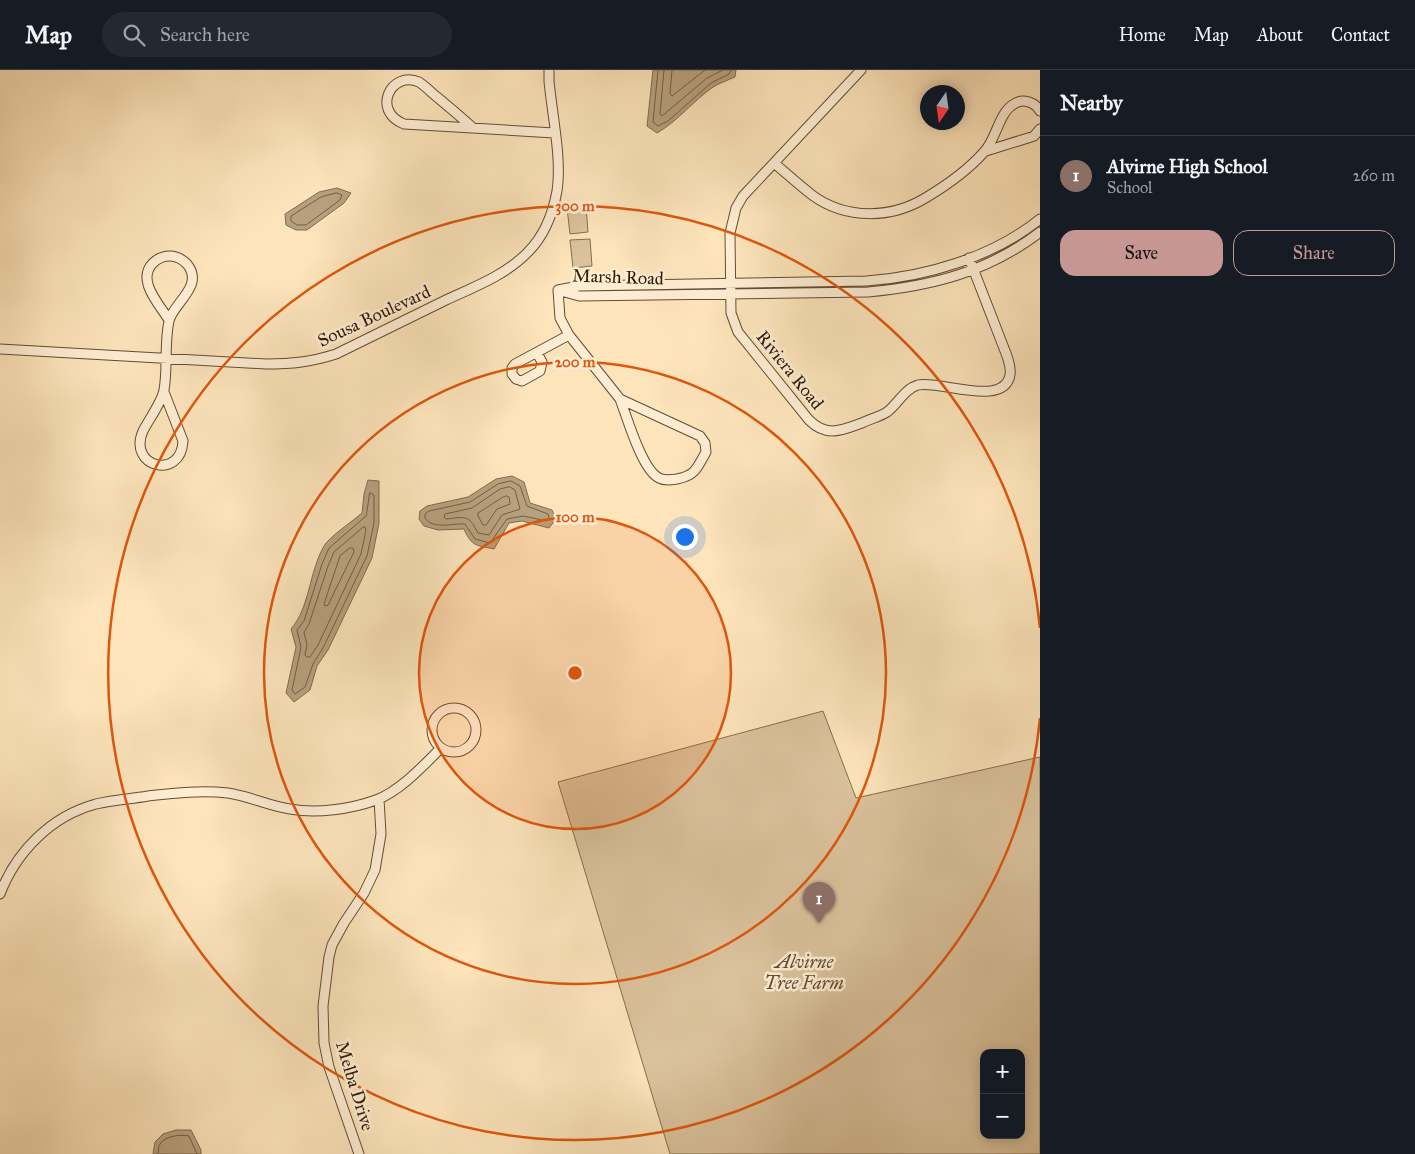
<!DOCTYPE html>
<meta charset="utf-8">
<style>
:root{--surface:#171b24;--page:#242831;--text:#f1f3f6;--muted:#9ea1a6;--line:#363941;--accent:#c59692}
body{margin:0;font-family:"IM FELL Great Primer",serif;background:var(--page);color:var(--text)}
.controls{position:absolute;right:15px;bottom:15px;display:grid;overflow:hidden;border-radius:10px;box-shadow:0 2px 12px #0003}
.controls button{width:45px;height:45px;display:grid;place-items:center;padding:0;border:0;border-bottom:1px solid var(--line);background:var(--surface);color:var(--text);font:25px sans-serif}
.compass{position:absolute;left:920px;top:15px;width:45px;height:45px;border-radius:50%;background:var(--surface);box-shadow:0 2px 12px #0003;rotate:193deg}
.you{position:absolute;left:684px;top:466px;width:18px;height:18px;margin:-12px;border:4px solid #fff;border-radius:50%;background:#1a73e8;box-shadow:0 0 0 8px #1a73e833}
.badge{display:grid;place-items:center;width:32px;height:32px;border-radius:50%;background:var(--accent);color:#fff;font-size:16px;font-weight:700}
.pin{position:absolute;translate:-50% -41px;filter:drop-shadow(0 1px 2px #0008)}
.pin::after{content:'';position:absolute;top:26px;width:18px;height:15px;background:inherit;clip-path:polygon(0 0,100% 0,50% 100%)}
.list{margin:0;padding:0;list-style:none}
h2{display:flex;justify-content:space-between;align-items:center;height:65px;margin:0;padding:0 20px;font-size:21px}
h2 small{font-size:16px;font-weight:400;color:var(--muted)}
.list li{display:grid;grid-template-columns:32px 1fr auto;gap:15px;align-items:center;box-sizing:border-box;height:80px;padding:0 20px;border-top:1px solid var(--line)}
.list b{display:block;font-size:19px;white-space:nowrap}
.list p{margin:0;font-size:16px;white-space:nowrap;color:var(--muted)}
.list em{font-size:16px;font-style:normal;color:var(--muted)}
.actions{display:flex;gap:10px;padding:15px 20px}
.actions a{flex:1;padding:11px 0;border:1px solid var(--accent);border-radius:15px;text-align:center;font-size:18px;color:var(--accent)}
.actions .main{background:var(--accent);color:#111}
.icon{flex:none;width:28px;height:28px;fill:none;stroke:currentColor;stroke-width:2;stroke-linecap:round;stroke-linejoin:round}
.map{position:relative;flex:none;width:1040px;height:1084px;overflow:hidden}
header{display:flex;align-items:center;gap:30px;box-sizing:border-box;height:70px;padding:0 25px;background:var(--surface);border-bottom:1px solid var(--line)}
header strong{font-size:24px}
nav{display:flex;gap:28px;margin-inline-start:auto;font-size:18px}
.search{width:350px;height:45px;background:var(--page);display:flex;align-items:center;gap:12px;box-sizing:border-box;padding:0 18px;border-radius:28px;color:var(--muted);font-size:19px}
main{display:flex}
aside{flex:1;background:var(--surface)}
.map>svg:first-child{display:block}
.green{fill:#dac29c;stroke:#846e50;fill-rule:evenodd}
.water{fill:#b7a07d;stroke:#816b4d}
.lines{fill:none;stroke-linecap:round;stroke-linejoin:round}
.shore{stroke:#735e41;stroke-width:1}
.street-casing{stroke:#624d32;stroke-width:11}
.street{stroke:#feedd3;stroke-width:9}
.ring{fill:none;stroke:#df560c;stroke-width:2.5}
.labels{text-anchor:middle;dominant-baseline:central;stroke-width:5;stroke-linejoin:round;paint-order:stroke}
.street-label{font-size:18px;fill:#2f1b05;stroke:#feedd3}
.park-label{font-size:18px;font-style:italic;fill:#624d32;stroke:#feedd3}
.centre{fill:#df560c;stroke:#feedd3;stroke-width:2.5}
.ring-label{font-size:15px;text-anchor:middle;font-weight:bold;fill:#df560c;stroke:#feedd3;stroke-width:5;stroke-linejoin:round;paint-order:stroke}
</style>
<header>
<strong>Map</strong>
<div class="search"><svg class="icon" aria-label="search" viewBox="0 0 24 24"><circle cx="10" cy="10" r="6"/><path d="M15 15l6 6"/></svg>Search here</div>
<nav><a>Home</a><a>Map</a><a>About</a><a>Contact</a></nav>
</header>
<main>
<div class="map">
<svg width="1040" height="1084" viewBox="0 0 1040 1084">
<rect width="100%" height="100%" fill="#fde4bb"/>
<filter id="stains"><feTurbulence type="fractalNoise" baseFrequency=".004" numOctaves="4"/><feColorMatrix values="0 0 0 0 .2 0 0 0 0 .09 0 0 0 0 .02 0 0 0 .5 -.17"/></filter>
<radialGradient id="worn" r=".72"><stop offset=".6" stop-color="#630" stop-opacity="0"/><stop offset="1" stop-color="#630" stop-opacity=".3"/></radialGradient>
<path class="green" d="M586,136L588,162L570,164L567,138Z
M590,169L592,196L573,198L570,170Z
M823,641L856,728L1040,687V1084H670L558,712ZM984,983H1021V1065H984Z"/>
<path class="water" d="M653,0H736L735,7C728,10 720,13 713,17C693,31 678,51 657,63L647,56Z
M337,118L351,123L344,133L307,160H296L286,155L285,144L319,122Z
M512,406L524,412L530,433L552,440L556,449L549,458L522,451L509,453L494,479C476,475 472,477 464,459L438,460L424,456L419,449L420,441L427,436L468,427L496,409Z
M368,410L379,411V453L372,488L328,580L317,596L310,620L294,632L286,623L296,577L291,559C310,537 309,502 324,476C329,467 353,451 362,443L364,424Z
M176,1060H191L201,1080V1084H153L155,1072L163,1064Z"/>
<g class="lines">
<path class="shore" d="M658,0L653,52L658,56L668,51L711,13L729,4L731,0
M664,0L660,44L662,46L707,8L723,0
M672,0L670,24L672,26L705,0
M337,123L342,125L340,130L306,155H297L291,151V146L321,127Z
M511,411L520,416L527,436L548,444L549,448L547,451L523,446L507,449L490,473L475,469L465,454C453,453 433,460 425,448V444L429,441L470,432L498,414Z
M510,417L515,420L520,439L502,445L489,465L478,463C468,444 466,447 446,449L444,447L445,444L472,438L500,419Z
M370,423L374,425V453L367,486L323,578L313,594L305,617L295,624L292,620L301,577L297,560L304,551L322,494L329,478L366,446Z
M507,426L509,427L510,434L497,439L486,455H483L478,446V443L503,427Z
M365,457L366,460L361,484L318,575L310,587H307L305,585L307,575L304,562L309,554L328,496L334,482L362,458Z
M350,478H353L354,482L328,535L325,536L324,534L340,486Z
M158,1084C159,1081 158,1078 159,1076C163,1066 180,1064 189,1066L197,1084"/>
<g class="street-casing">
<path id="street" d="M861,0L743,126L736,138L730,163L731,243L738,262L809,350C827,368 842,360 862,353C870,349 879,347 887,342C898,334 904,319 918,315C940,310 1004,338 1010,305C1011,299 1009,292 1007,286L969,188
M473,58C461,47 449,37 437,27C431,22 425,16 419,12C391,0 371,41 404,54L554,63
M986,81L1028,68L1034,66L1040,59
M774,93C786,103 799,115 812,125C846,150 892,149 927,127C947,115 969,99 984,82C996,70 999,42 1014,34C1023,28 1035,32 1040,41
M558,220L579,216L866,211C926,207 993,187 1040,149
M558,220L560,248L569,265L620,329L700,366L705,373L706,382C697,398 696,405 677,409C671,410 665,411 659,408C642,400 627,347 620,329
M561,221L579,226L868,222C932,216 988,202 1040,162
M0,279L266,294C292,294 311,292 336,284C373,266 410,248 446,230C474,217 506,205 528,182C544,166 553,143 557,121C562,89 552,44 549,11V0
M537,283L542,292L540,301L522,311L516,309L512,304V298L515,294L569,265
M164,322L183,371C181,411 127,397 143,361C149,349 162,332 164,320C168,298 164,274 169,251C173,233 205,216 187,194C183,190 177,186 170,186C164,186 158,188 153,193C136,210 159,234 169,250
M432 660a22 22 0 1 1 44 0a22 22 0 1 1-44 0Z
M0,824C16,782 51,746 96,734C113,730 131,729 148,726C175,723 201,720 228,723C249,726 269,736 290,739C317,744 351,739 376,730C400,721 424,695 441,678
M359,1084L329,997L324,973L323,936L329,887L332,875L344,853L364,823L375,800L381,764L379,729"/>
</g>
<use href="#street" class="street"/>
</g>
<circle cx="575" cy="603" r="156" fill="#df560c" fill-opacity=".12"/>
<g class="ring">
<circle cx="575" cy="603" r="156"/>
<circle cx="575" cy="603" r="311"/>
<path d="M1040 648A467 467 0 1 1 1040 558"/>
</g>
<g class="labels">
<g class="street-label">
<text transform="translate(618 207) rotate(2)">Marsh Road</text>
<text transform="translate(374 246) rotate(-25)">Sousa Boulevard</text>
<text transform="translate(790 300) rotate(51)">Riviera Road</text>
<text transform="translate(355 1016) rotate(73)">Melba Drive</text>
</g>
<g class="park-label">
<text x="804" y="892">Alvirne<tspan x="804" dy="21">Tree Farm</tspan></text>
</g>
</g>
<circle cx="575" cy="603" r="8" class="centre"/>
<g class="ring-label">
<text x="575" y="141">300 m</text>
<text x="575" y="297">200 m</text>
<text x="575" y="452">100 m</text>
</g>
<rect width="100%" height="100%" filter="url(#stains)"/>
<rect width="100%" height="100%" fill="url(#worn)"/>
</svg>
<div class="controls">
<button>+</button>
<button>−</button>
</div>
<svg class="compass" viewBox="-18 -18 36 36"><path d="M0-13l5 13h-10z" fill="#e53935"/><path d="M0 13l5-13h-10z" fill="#9ea1a6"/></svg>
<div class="you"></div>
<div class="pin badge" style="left:819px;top:853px;background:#8d6e63">1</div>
</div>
<aside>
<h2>Nearby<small></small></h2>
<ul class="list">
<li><span class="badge" style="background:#8d6e63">1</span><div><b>Alvirne High School</b><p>School</p></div><em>260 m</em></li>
</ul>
<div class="actions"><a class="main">Save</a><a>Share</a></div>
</aside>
</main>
